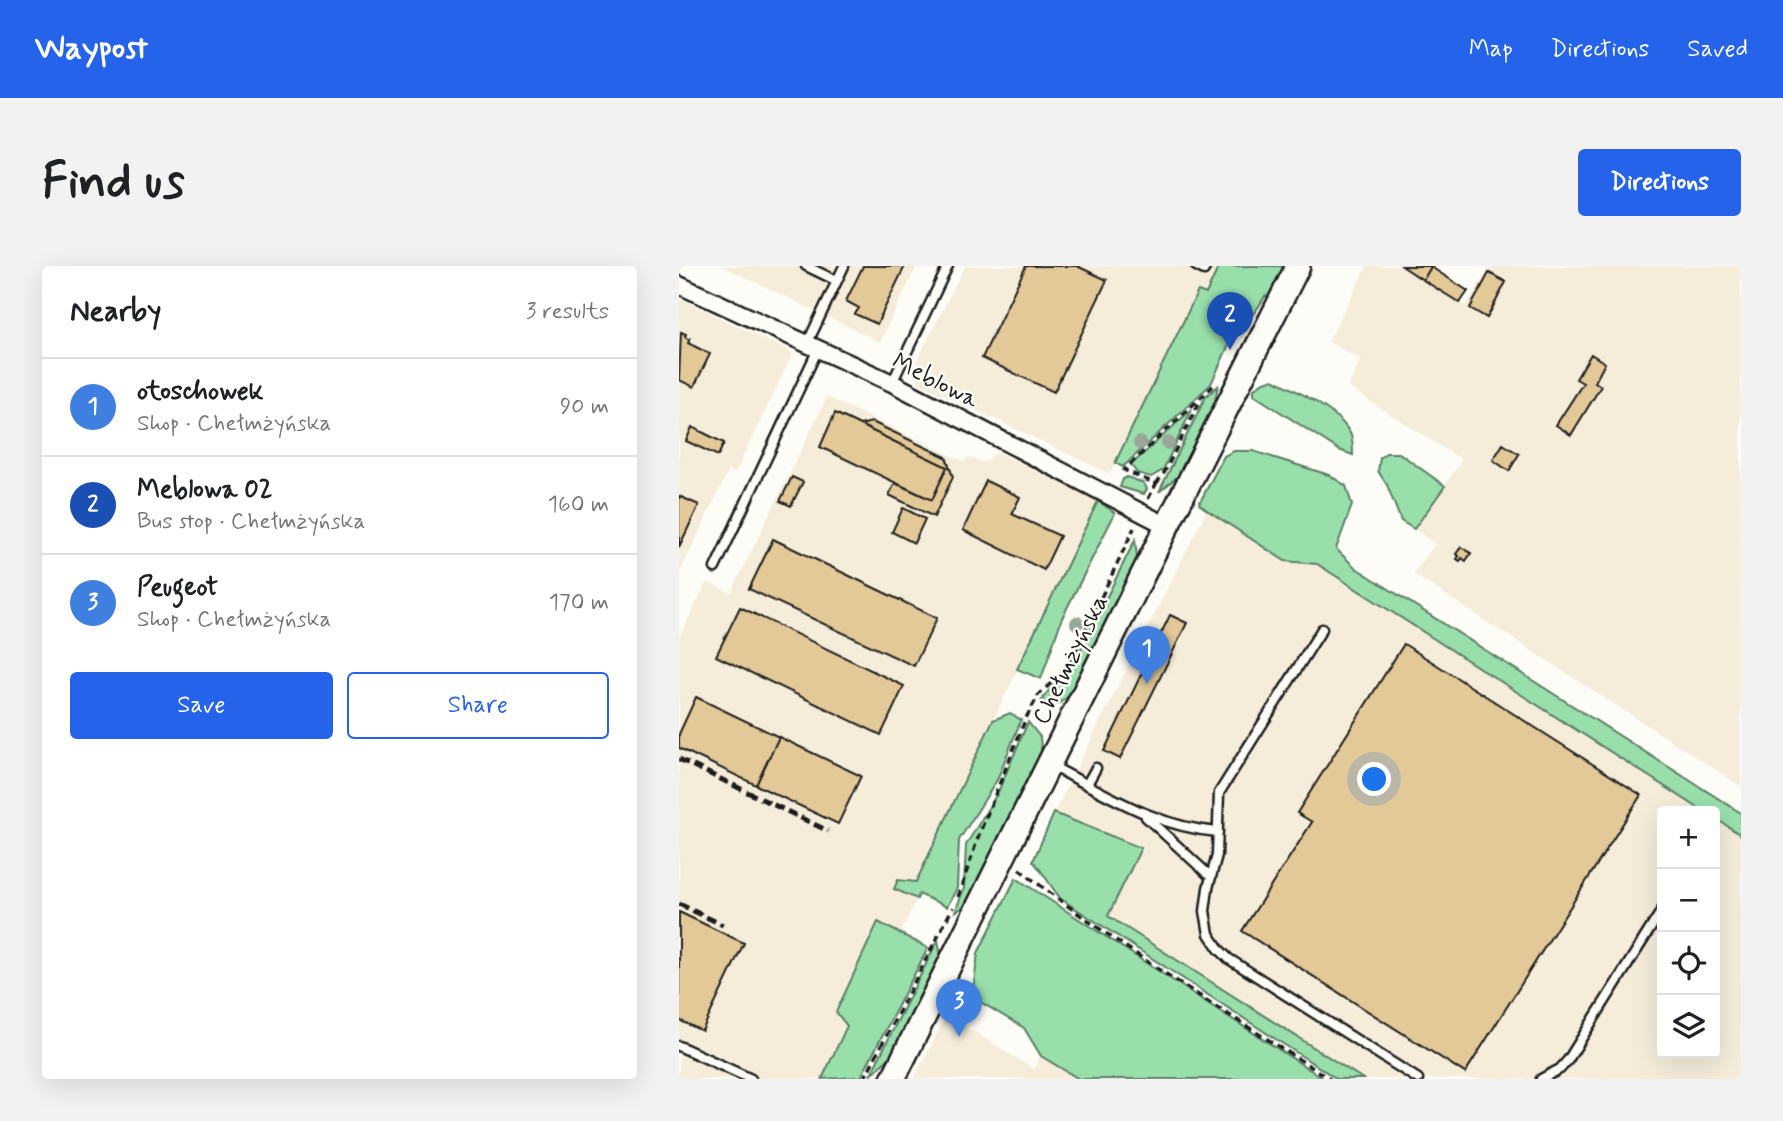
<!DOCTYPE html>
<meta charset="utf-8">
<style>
:root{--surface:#fff;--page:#f2f2f2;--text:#202124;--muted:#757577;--line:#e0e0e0;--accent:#2563eb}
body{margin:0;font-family:Mynerve,sans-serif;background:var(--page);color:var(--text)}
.controls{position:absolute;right:21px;bottom:21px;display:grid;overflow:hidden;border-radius:7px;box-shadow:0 7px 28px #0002}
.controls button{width:63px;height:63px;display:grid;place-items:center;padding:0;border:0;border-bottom:2px solid var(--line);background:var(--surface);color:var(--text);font:35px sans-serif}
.you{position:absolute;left:696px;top:514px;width:24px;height:24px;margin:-18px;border:5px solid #fff;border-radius:50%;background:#1a73e8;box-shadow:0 0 0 10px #1a73e833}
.badge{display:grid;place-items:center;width:46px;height:46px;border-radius:50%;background:var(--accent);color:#fff;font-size:23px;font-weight:700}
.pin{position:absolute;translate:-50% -58px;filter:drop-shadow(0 2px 4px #0008)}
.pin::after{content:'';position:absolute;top:37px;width:24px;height:21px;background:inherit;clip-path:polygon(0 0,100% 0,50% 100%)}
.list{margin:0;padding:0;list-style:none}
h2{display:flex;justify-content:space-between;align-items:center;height:91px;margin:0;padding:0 28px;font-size:30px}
h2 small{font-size:23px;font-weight:400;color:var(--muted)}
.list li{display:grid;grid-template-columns:46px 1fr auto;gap:21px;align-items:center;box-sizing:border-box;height:98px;padding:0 28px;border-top:2px solid var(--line)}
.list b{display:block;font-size:26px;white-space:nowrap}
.list p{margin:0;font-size:23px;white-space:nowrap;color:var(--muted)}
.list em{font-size:23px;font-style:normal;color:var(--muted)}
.actions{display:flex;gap:14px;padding:21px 28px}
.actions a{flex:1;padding:16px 0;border:2px solid var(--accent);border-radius:7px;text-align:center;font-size:24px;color:var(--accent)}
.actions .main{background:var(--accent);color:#fff}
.icon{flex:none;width:38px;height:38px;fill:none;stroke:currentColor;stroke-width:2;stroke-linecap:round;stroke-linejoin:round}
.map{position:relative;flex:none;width:1062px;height:813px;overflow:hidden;border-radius:7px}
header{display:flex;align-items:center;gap:42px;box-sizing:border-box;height:98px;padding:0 35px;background:var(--accent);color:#fff}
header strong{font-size:33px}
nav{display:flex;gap:38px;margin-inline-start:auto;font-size:24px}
.intro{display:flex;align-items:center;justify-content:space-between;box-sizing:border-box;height:168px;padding:0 42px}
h1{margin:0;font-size:49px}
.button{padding:18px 32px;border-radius:7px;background:var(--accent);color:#fff;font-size:24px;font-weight:700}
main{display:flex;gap:42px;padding:0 42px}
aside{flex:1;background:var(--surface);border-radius:7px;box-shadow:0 7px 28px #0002}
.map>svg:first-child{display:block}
.built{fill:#f5edda}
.green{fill:#99dfac;stroke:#5a7e64;stroke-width:2}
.building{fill:#e3c998;stroke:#1c1c1c;stroke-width:2}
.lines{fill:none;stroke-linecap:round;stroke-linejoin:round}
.lane-casing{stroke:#1c1c1c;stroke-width:13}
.street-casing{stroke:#1c1c1c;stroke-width:21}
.secondary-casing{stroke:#1c1c1c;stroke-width:28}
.path{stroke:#1c1c1c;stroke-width:3.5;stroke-dasharray:7 5;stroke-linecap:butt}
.lane{stroke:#fdfcf7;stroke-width:8}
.street{stroke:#fdfcf7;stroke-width:16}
.secondary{stroke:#fdfcf7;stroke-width:23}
.rail{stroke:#1c1c1c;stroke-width:5;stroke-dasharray:10 5;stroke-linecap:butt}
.tree{fill:#99a69a}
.labels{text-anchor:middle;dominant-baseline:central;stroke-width:5;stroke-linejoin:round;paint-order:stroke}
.street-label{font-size:24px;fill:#1c1c1c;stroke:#fdfcf7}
</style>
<header>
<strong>Waypost</strong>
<nav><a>Map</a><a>Directions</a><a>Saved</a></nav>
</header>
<div class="intro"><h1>Find us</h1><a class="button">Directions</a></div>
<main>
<aside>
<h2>Nearby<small>3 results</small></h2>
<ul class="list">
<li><span class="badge" style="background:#3f7fe0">1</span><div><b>otoschowek</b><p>Shop · Chełmżyńska</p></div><em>90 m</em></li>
<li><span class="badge" style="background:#1a4fb4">2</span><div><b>Meblowa 02</b><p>Bus stop · Chełmżyńska</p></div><em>160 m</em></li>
<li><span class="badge" style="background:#3f7fe0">3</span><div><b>Peugeot</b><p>Shop · Chełmżyńska</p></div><em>170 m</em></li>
</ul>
<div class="actions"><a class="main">Save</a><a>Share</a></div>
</aside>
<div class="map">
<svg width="1062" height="813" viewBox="0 0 1062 813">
<rect width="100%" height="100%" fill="#fdfcf7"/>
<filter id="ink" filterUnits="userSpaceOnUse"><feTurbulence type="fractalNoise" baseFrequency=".0143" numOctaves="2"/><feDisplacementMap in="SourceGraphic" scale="14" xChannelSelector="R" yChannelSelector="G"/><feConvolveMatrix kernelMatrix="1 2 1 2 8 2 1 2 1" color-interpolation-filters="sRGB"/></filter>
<g filter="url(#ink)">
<path class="built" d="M43,0H238L201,76Z
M286,0H540L527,29L519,26L431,208L240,117L236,98Z
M688,0H723L787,40L812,0H1062V520L734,308L756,278L735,263L783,194L669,121L682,93L649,76Z
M0,32L114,87L56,207L50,204L0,308Z
M148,131L286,196L289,190L303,196L311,194L313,189L321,187L419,235L283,520L240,628L151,813H0V371L28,316L52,327Z
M528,244L606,295L638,298L1024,545H983V787H1036V552L1062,569V813H684L429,650L462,582L375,547Z
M271,751L355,803L362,790L400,813H235L266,752Z"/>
<path class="green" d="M540,0H607L592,32L586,30C578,47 563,58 554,75L552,74L532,118L444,201L436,197L519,25L527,28Z
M594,113C617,125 659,144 671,167C674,173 674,183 674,189L660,184L575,129V123L583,117Z
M539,120L533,148L504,206L480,226L527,130Z
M513,143L484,204L472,211L458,207L452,199Z
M555,185H574L650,209L667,220L673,239L657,283L677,302L1062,547V569L1036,552V545H1024L638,298L606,295L528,244L520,238L545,190Z
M707,187H720L766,220L735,263L722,255L708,219L699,205L701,192Z
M448,211L465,217L468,223L465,228L441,221L444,213Z
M419,235L436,247L383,352L362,413L338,403Z
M456,274L459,299L394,427L379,438L362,436C369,421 384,413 394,399Z
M331,447L342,454L318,514L280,574L278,622L268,641L240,628L238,633L215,623L219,614L237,616L314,454Z
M349,456L361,471L363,492L290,637L276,646L285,622L287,579L319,526Z
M375,547L462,582L429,650L684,813H658L382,633C371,620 365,607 354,595Z
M337,612L645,813H400L362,790L345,762L293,731L299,687Z
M199,656L249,682L182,811L143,813L168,760L157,746Z
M259,674L262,691L222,777L209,793L191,810Z"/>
<path class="building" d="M184,0H226L198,58L176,48L180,42L167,35Z
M347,0H398L428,14L375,126L303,92Z
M723,0H750L752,1L744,14Z
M752,1L789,25L781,37L744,14Z
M810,7L827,16L808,52L791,42Z
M2,66L7,68L6,71L10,74L12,71L9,77L31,88L15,121L0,114Z
M912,88L926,97L916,116L922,120L892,169L877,159L904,117L897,113Z
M156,147L268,201L253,234L141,181Z
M193,156L267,191L274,211L255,251L210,229L216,217L253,234L268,201L181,159Z
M13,161L45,177L39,190L7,175Z
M824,178L840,188L830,205L814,194Z
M113,211L124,216L112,240L101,235Z
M307,215L341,231L333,248L381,270L365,304L284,264Z
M0,230L20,239L0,281Z
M224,242L246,253L235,277L213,266Z
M94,273L258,352L235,400L70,323Z
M782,281L792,287L787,295L783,292L781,295L778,293L780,290L777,288Z
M61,341L225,420L202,469L37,390Z
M491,349L508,357L441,493L425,485Z
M725,378L962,529L786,807L563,665L633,556L618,547Z
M17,431L100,471L77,519L0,482V468Z
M100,471L182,510L159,558L77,519Z
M0,646L65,677L23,765L0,754Z"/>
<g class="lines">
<g class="lane-casing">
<path id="lane" d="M127,0L158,15
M517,0L525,4L527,0
M128,78L165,0
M213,117L269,0
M36,302L139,83
M643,363L540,527L538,589L529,622L526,645L530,668L540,683L550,693L739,813
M373,500C427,528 477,561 539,566
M408,518L417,502
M467,551L532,611
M0,780L72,813
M862,813L881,803L889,794L983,644"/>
</g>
<g class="street-casing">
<path id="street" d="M0,19L213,117L488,260"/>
</g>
<g class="secondary-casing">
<path id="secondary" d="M214,813L488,260L619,0"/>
</g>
<path class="path" d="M477,218L485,207L522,133
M469,233L477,218L445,204L534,120
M340,603C438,680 546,746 651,813
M279,631L301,566L347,452L360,428L388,403L455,262
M185,813L274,641"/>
<use href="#lane" class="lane"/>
<use href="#street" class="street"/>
<use href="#secondary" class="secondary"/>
<path class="rail" d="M0,493L149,565
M0,638L44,659"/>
</g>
<g class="tree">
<circle cx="461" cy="177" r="7"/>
<circle cx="489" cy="177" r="7"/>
<circle cx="398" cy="357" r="7"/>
</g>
</g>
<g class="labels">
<g class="street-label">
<text transform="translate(256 115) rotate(27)">Meblowa</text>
<text transform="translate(392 394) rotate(-64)">Chełmżyńska</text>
</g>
</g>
</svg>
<div class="controls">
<button>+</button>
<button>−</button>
<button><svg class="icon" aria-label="locate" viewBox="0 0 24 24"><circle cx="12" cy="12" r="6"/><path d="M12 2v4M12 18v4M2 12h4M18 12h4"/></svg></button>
<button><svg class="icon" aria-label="layers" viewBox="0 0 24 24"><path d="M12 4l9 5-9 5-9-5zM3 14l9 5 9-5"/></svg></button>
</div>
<div class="you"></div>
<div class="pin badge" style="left:468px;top:418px;background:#3f7fe0">1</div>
<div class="pin badge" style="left:551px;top:84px;background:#1a4fb4">2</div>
<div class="pin badge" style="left:280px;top:771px;background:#3f7fe0">3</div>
</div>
</main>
